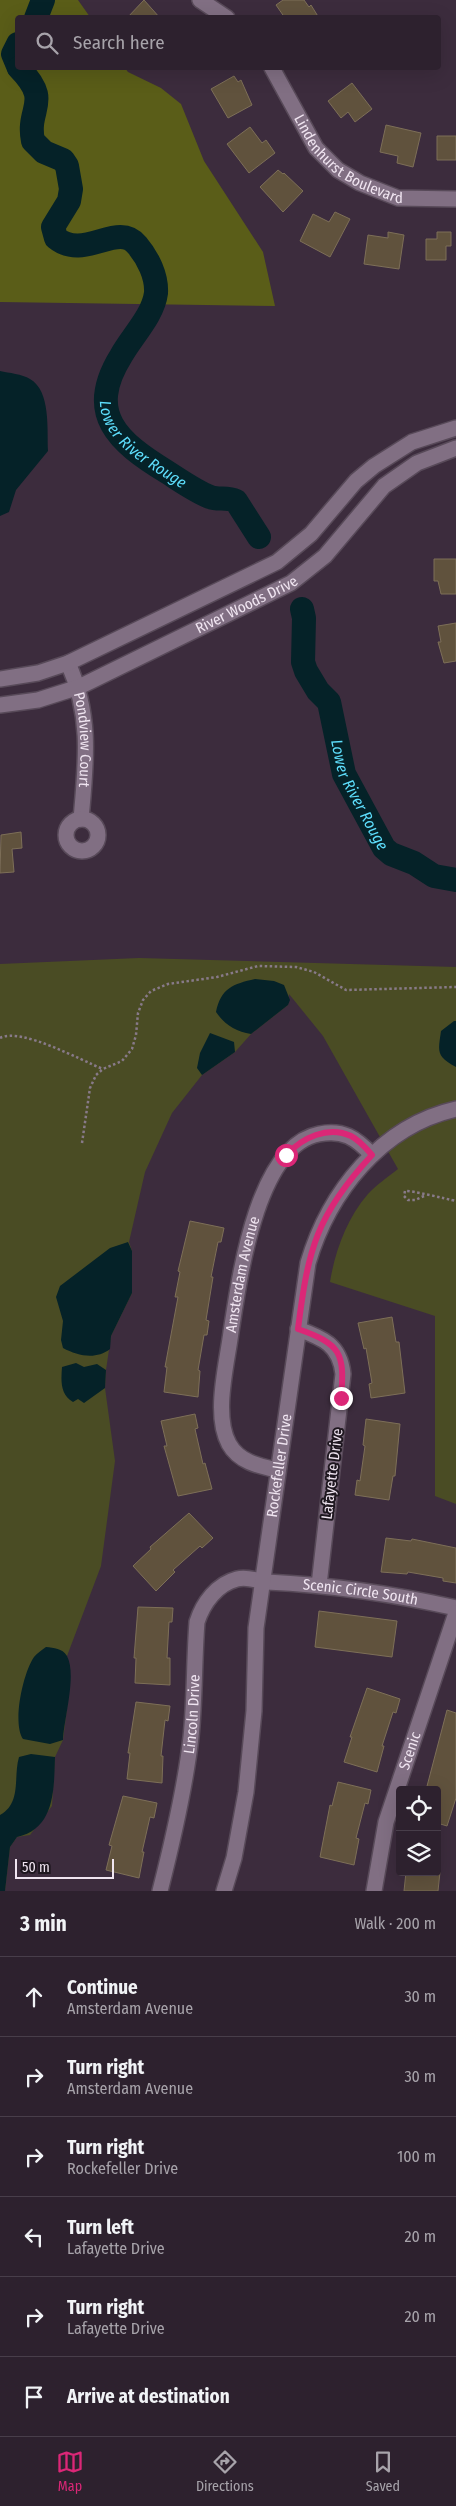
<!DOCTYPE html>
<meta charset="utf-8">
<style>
:root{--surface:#2d212e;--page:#352936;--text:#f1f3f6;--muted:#a7a3aa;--line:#483e4a;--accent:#db2777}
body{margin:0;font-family:"Fira Sans Condensed",sans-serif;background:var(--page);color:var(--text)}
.controls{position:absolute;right:15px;bottom:15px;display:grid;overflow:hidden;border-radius:5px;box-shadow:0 5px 20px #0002}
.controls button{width:45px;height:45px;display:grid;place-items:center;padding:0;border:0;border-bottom:1px solid var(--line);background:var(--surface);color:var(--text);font:25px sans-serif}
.scale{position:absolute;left:15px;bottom:12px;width:99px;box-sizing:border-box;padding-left:5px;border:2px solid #f0e5f1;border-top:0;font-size:14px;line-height:18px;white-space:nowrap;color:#f0e5f1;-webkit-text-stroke:4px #1e171f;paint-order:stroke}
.stop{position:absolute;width:15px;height:15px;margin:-11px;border:4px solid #db2777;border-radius:50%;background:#fff}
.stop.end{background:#db2777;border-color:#fff;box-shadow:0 1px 5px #0008}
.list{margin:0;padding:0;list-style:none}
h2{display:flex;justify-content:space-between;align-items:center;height:65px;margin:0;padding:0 20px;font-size:21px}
h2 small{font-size:16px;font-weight:400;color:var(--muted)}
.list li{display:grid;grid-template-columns:32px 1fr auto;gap:15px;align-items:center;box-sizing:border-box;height:80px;padding:0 20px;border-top:1px solid var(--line)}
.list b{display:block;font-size:19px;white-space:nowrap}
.list p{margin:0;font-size:16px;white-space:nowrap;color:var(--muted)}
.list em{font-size:16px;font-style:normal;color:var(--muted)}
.icon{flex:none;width:28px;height:28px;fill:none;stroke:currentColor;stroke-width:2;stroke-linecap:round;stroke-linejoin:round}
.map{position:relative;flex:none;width:456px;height:1891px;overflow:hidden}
.search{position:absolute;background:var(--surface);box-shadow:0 5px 20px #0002;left:15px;right:15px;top:15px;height:55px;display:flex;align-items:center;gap:12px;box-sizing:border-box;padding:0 18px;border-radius:5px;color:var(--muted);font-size:19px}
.sheet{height:545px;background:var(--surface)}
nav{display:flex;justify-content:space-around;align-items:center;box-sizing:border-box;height:70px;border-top:1px solid var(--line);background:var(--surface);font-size:14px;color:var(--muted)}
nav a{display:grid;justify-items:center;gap:2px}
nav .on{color:var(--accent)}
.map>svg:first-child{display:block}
.green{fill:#4a4c24}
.forest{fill:#5a5d18}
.water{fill:#052228}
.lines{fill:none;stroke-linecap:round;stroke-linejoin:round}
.river{stroke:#052228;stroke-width:24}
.building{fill:#60523d;stroke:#7d6f58}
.minor-casing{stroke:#584a59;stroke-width:18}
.path{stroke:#887a89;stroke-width:2.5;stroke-dasharray:2.5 2.5;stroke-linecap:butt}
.minor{stroke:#816f83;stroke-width:15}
.route{stroke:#db2777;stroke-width:6}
.labels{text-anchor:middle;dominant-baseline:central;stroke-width:4;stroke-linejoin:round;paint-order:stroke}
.street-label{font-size:15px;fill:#f0e5f1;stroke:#1e171f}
.water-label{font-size:16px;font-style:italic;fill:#5dddfb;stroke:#1e171f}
</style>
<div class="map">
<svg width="456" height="1891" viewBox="0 0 456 1891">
<rect width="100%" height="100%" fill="#3c2c3d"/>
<path class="green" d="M139,958L456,967V1504L435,1496V1316L330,1282C335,1251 347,1218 368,1194C376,1185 388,1177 398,1169L323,1036L289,994L288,1005L251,1034L235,1052L202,1075L172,1113L145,1172L129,1242L132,1251V1293L111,1336L106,1370L105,1388L115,1461L101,1566L67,1656L70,1673L68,1700L63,1740L55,1757L52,1806L30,1835L17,1837L10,1847L5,1891H0V964Z"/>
<path class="forest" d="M0,0H78L90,17L18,18V68H125L128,72L161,88L181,104L204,161L263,252L275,306L0,302Z"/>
<path class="water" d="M0,371C9,373 22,374 30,379C51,391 47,430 48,451L16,490L9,512L0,516Z
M255,979L274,981L284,985L290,1000L288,1005L251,1034C236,1032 224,1024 216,1012C221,988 233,984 255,979Z
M454,1021H456V1067C436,1056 438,1052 441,1031Z
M210,1033L234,1042L235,1052L202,1075L197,1068L200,1053Z
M128,1242L132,1251V1293L111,1336L110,1349C96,1360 78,1356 63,1348L61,1340L63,1321L56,1297L60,1286L110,1248Z
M76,1363L84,1367L97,1364L106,1370L105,1388L84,1403L78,1399L73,1402C60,1394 61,1381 62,1367Z
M46,1647C54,1648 62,1648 67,1656C77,1675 64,1718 63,1740L50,1744L23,1739C12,1723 23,1673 34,1657C37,1653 42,1650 46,1647Z
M31,1754L55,1757C54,1789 55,1829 17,1837L10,1847L5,1891H0V1815C22,1803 13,1777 19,1757Z"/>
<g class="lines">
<g class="river">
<path d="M36,18L43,0"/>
<path d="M18,44L13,54L18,66"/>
<path id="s1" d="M19,68C53,103 26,107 33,141L44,152L63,160L67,166L71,189L69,201L53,227L56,238C84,261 118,221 137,245C148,258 157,276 156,293C153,316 132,336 121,356C85,414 118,442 167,472C181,481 195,491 210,497C218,500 227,497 236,501L259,537"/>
<path id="s2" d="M302,609L304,618L303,662L306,671L318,691L329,702L344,774L384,848L391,854L414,863L434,876L456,880"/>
</g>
</g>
<path class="building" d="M144,0L160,18H127Z
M283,0H304L309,7L311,5L319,18H285L276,5Z
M234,76L238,82L241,80L252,105L228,118L211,89Z
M352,83L372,109L355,122L348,112L341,118L328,101Z
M386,125L421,133L413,167L397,163L398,156L380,152Z
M250,127L262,143L266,140L275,153L249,173L227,144Z
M437,136H456V160H437Z
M278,170L283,174L284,173L303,191L283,212L260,187Z
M335,212L350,219L330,257L300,241L313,214L329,222Z
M388,232L404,235L399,269L364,264L368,235L388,238Z
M437,232H451V246H446V260H426V239H437Z
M434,559H456V594H441L438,581H434Z
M456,623V661L444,663L438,642H441L438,626Z
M21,832L22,848L12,849L14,872L0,873L1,835Z
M190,1221L224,1228L221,1242H218L211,1277H213L206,1320L209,1321L207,1335H204L198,1370L200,1371L198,1397L164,1392L167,1367H165L178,1297H175L180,1272L178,1271Z
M392,1317L396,1342H399L405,1393L371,1398L369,1384L372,1383L366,1348L364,1349L358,1323Z
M195,1414L198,1428L195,1429L203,1464L205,1463L212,1489L178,1496L164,1446H167L161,1421Z
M366,1419L400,1424L395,1476H393L389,1500L355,1495L357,1480L360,1481L365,1446L363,1445Z
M189,1513L213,1538L202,1548L200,1546L173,1570L175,1572L156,1591L133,1566L151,1549L150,1547Z
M386,1538L411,1541L412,1539L456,1548V1583L443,1581V1578L408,1572L407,1574L381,1572Z
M138,1607L173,1608L172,1622H169L167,1658H170V1685L135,1683L136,1658H134Z
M319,1611L397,1621L392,1657L315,1647Z
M367,1688L400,1699L396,1713L393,1712L382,1746H384L377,1772L344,1762L352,1737H350Z
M136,1702L170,1706L168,1721L165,1720L161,1756H163L162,1783L127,1779L130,1753H128Z
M447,1710L456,1713V1798L447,1826L437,1823V1790H426Z
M338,1782L371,1790L368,1804L365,1803L356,1838L359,1839L354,1865L320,1857L330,1805L332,1806Z
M123,1796L157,1803L154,1818L150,1817L142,1852H144L139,1878L106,1870L112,1846L109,1845Z
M406,1872H440L438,1891H404Z"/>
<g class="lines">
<g class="minor-casing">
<g id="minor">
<path d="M200,0L227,18"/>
<path id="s3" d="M272,68L316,148L338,170L360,183L398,198L456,199"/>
<path id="s4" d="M68,663C92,716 86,763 81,819"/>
<path d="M0,679L38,673L68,663L277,562L311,534L356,481L374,466L412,442L456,428"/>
<path id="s5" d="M0,705L38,700L79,687L291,583L325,556L384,486L417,463L456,448"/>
<circle cx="82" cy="835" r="16"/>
<path d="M298,1329C323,1338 340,1345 343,1374L319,1585"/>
<path id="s6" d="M277,1470C259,1466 239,1462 229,1444C213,1415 227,1364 231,1332C239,1281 256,1146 319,1134C343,1129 356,1138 372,1155"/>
<path id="s7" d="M160,1891C173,1840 185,1789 191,1737C195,1698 194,1660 197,1622C203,1603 217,1584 237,1579C248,1576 256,1581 267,1582C330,1585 394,1594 456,1608"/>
<path id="s8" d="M224,1891L234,1858L246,1792L254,1711L256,1628L308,1263C329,1192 381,1126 456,1109"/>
<path id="s9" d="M374,1891L386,1822L456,1613"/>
</g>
</g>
<path class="path" d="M0,1038C21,1027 80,1060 103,1069
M82,1143L90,1088L96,1075L103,1069L122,1061L132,1049L136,1035L138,1013L143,1000L151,991L168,984L217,977L258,966L296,967L314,972L346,990L456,987
M424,1196L415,1200H408L404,1196L405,1191C410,1190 447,1199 456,1201"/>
<use href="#minor" class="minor"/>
</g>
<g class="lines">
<path class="route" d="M286,1155C302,1138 328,1125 351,1136C359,1140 366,1148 372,1155C316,1215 308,1250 298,1329C341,1344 345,1353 341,1398"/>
</g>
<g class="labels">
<g class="street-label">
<text stroke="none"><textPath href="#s3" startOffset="124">Lindenhurst Boulevard</textPath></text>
<text stroke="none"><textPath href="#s5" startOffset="268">River Woods Drive</textPath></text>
<text stroke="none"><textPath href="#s4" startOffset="79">Pondview Court</textPath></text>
<text stroke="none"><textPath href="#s6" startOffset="229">Amsterdam Avenue</textPath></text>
<text stroke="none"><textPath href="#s8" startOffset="430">Rockefeller Drive</textPath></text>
<text transform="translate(332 1474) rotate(-83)">Lafayette Drive</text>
<text stroke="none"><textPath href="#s7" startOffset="458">Scenic Circle South</textPath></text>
<text stroke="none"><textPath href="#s7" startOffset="180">Lincoln Drive</textPath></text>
<text stroke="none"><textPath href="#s9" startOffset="145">Scenic</textPath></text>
</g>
<g class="water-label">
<text stroke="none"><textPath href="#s1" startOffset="519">Lower River Rouge</textPath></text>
<text stroke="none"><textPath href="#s2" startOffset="200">Lower River Rouge</textPath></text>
</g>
</g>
</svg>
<div class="controls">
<button><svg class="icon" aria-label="locate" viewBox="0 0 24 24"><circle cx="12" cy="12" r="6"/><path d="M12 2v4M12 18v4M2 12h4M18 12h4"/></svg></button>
<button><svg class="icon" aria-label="layers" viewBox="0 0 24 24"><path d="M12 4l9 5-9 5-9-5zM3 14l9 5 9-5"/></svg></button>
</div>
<div class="scale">50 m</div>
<div class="stop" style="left:286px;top:1155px"></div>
<div class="stop end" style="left:341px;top:1398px"></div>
<div class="search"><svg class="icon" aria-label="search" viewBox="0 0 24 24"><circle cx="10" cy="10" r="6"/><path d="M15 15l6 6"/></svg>Search here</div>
</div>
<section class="sheet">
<h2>3 min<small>Walk · 200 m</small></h2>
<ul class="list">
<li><svg class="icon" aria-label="ahead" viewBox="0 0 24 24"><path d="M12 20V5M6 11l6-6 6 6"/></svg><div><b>Continue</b><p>Amsterdam Avenue</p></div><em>30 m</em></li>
<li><svg class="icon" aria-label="right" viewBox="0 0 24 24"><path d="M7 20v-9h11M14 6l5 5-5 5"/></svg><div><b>Turn right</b><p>Amsterdam Avenue</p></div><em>30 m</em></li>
<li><svg class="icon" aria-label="right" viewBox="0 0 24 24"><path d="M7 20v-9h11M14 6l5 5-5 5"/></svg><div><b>Turn right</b><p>Rockefeller Drive</p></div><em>100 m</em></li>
<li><svg class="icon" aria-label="left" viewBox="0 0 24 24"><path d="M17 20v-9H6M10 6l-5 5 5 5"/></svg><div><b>Turn left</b><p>Lafayette Drive</p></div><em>20 m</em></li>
<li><svg class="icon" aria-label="right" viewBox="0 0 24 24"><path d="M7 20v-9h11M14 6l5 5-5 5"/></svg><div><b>Turn right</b><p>Lafayette Drive</p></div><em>20 m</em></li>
<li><svg class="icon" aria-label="arrive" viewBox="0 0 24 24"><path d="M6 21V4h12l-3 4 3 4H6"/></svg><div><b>Arrive at destination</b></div></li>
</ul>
</section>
<nav>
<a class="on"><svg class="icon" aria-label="map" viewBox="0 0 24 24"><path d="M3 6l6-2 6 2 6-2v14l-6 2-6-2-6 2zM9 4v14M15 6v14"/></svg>Map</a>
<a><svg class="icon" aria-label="directions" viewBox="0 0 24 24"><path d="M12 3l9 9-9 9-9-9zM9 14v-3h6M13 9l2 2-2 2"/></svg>Directions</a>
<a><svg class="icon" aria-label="saved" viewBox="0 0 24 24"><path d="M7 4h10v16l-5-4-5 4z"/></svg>Saved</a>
</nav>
